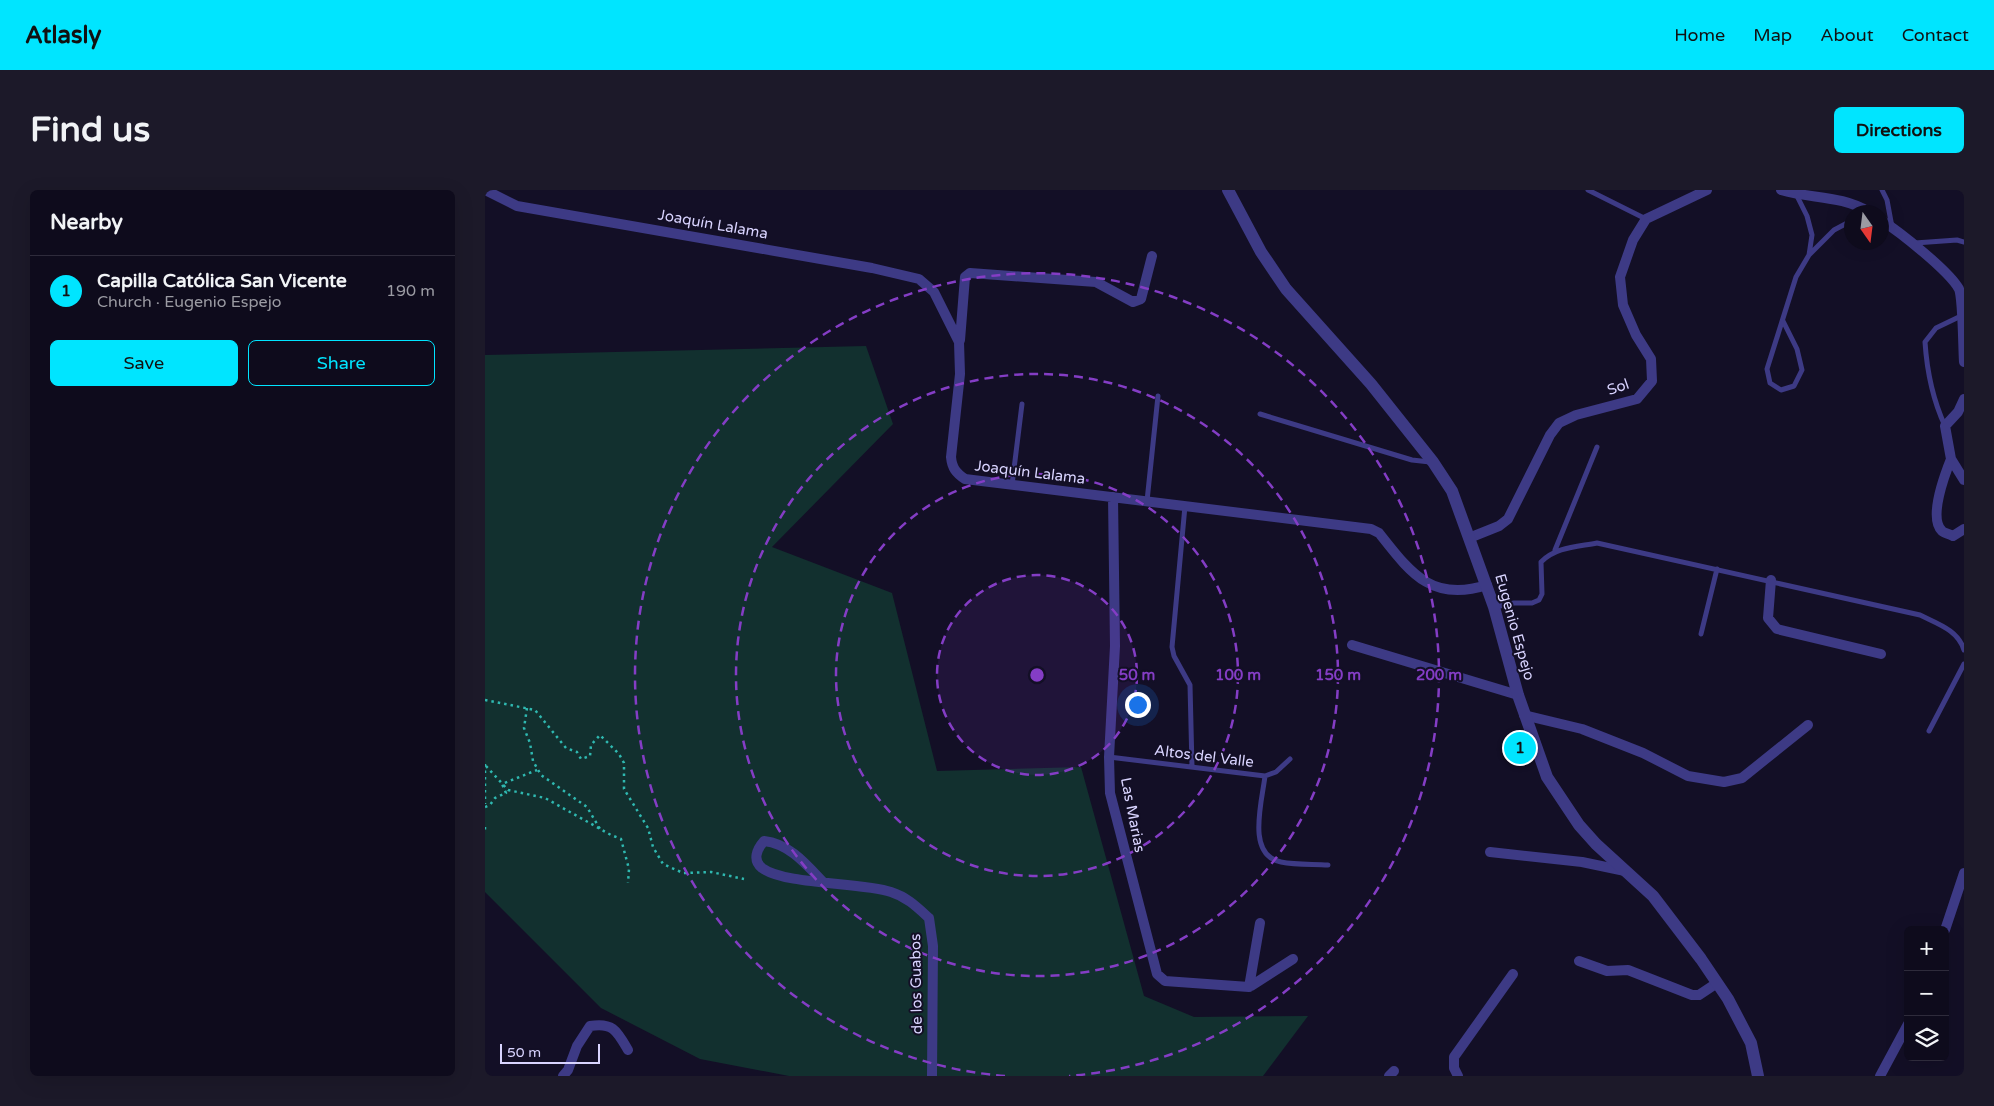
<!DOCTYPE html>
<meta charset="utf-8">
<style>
:root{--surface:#0e0b1c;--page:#1c1929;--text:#f1f3f6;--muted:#9b9ba3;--line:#2e2b3b;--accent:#00e5ff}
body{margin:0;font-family:"Varela Round",sans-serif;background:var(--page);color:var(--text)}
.controls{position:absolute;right:15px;bottom:15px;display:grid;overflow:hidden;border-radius:8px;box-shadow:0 5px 20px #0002}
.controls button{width:45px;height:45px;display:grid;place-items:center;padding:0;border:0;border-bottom:1px solid var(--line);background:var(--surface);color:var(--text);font:25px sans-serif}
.compass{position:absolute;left:1359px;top:15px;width:45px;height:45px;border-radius:50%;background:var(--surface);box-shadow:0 5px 20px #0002;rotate:166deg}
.scale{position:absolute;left:15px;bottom:12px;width:100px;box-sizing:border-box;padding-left:5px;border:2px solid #d9d4ff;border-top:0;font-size:14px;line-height:18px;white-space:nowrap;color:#d9d4ff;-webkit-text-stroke:4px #130f26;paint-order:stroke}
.you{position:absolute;left:652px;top:514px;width:18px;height:18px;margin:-12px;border:4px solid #fff;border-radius:50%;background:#1a73e8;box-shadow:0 0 0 8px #1a73e833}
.badge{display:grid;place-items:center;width:32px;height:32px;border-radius:50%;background:var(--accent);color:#111;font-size:16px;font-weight:700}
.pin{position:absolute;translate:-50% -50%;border:2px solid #fff;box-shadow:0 1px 5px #0006}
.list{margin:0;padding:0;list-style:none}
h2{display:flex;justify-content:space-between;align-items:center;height:65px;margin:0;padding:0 20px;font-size:21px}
h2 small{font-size:16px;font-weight:400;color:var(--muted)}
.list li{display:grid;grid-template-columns:32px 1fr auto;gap:15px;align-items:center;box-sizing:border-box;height:70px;padding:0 20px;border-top:1px solid var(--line)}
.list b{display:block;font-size:19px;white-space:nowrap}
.list p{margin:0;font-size:16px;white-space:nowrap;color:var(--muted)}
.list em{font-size:16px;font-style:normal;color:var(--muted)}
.actions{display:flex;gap:10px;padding:15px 20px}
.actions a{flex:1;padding:11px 0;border:1px solid var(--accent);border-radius:8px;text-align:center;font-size:18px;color:var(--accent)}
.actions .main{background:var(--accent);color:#111}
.icon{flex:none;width:28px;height:28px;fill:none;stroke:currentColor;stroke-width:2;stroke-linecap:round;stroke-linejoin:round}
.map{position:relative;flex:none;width:1479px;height:886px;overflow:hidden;border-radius:8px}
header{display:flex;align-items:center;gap:30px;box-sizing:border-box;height:70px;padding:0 25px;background:var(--accent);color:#111}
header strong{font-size:24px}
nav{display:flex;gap:28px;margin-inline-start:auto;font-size:18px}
.intro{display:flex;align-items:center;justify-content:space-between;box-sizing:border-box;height:120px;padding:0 30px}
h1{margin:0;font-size:35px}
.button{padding:12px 22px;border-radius:8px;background:var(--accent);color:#111;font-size:18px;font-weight:700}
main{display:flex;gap:30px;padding:0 30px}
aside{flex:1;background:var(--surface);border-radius:8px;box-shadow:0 5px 20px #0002}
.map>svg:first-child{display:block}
.green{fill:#12302f}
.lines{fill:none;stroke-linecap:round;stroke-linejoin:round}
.path{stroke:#2fb8b0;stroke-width:2.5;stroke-dasharray:2.5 4;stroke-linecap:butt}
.service{stroke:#3d3a85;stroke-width:5}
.minor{stroke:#3d3a85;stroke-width:10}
.tertiary{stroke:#3d3a85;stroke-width:12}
.ring{fill:none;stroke:#843dc5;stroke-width:2.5;stroke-dasharray:9 6}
.labels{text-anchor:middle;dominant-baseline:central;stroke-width:4;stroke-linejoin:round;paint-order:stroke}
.street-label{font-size:15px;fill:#d9d4ff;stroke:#130f26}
.centre{fill:#843dc5;stroke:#130f26;stroke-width:2.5}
.ring-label{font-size:15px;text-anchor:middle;font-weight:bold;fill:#843dc5;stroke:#130f26;stroke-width:4;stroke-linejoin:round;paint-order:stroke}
</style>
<header>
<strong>Atlasly</strong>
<nav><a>Home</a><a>Map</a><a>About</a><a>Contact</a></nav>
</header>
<div class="intro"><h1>Find us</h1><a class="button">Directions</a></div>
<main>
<aside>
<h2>Nearby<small></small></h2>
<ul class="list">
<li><span class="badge">1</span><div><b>Capilla Católica San Vicente</b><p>Church · Eugenio Espejo</p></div><em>190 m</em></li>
</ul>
<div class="actions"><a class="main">Save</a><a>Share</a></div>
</aside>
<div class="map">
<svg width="1479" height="886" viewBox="0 0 1479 886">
<rect width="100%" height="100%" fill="#130f26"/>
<path class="green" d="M381,156L408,234L287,357L407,403L452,581L596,577L659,806L709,827L823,826L778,886H304L215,869L116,818L0,702V165Z"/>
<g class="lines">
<path class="path" d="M0,510L50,520L81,558L92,562L96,569L105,566L106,555L115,545L134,564L139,573V599L163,638L168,657L178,674L198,683L226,682L259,689
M42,518L39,538L45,553L48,571L56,585L102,617L115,639
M0,574V614
M1,576L23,600L60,608L126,645L136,649L144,679L143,693
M0,617L5,615L10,608L21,603L17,594L52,580
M0,637V640"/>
<path class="service" d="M1103,0L1161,29
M1397,0L1402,10L1407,37
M1430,53L1472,50L1479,52
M1324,65L1349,40L1366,31
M1298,131L1312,159L1317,180L1309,196L1296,200L1285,193L1282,179L1311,87L1324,65L1327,45L1322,26L1311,4
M775,224L927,270L945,272
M1460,236C1447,208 1442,182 1440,152L1451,138L1476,126
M527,295L537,214
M662,311L673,206
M700,316L687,457L689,466L705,495L707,577
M1070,360L1112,257
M1010,417L1029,413H1047L1054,410L1057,404L1056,372C1071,357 1091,357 1112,353L1435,425C1453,434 1473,440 1479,460
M1216,444L1232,379
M1444,541L1479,474
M624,567L780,586L791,582L805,569
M780,586C777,612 761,665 796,672C811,675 827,674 843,675"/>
<path class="minor" d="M0,0L32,16L387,78L434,89L449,102L474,152L475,184L466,267C467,278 471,283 480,289L886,339L894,343C925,382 946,413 1002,395
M1296,0C1326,9 1356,5 1384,22
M1396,30C1415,42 1464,81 1474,99C1478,109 1478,158 1479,172
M475,150L480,87L485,83L611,92L648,112L656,109L667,66
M1479,209L1473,222L1460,236L1466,269L1479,290
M1466,269C1460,284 1443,328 1457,341C1459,343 1465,344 1468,346L1479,339
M628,307L630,456L624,567L625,603L672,784L680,791L764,797L775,733
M984,348L1014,336L1023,329L1065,245L1074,233L1091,225L1152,209L1167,191L1166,169L1151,145L1138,115L1135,87L1148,50L1161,29L1222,0
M1286,390L1283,428L1292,439L1396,464
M867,455L1033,505
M1039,525L1097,539L1158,563L1203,586L1239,592L1257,588L1323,535
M1005,662L1097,672L1140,681
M338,692C321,674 305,654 279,651C272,659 267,670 277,678C300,695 375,692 406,702C422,707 432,717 444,728L448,756L447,886
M1460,740L1479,683
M1094,771L1122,781L1143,780L1207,805H1214L1232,793
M766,796L808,769
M78,886L83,880L92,856L105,836C128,832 132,841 143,860
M904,886L909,881
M973,886L969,878V867L1028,784
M1395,886L1423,834"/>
<path class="tertiary" d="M743,0L776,62L801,99L886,194L948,272L967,301L1009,417L1033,505L1062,587L1094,635L1111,654L1168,706L1216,769L1243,809L1266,853L1273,886"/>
</g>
<circle cx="552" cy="485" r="100" fill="#843dc5" fill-opacity=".12"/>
<g class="ring">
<circle cx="552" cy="485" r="100"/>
<circle cx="552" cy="485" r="201"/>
<circle cx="552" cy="485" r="301"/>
<path d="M520 886A402 402 0 1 1 584 886"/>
</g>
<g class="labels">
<g class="street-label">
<text transform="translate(228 34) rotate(10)">Joaquín Lalama</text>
<text transform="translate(1133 197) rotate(-19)">Sol</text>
<text transform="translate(545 282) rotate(7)">Joaquín Lalama</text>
<text transform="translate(1030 437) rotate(74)">Eugenio Espejo</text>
<text transform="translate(719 566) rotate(7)">Altos del Valle</text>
<text transform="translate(648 625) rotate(79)">Las Marias</text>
<text transform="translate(431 794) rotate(-91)">de los Guabos</text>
</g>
</g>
<circle cx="552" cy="485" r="8" class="centre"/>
<g class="ring-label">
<text x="652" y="490">50 m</text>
<text x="753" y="490">100 m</text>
<text x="853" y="490">150 m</text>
<text x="954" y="490">200 m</text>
</g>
</svg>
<div class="controls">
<button>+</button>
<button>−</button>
<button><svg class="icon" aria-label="layers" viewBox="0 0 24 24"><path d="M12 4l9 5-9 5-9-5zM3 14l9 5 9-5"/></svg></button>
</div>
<svg class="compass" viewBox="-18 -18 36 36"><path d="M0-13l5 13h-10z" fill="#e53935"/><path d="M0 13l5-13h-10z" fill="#9b9ba3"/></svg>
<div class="scale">50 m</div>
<div class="you"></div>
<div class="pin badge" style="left:1035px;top:558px">1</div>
</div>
</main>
